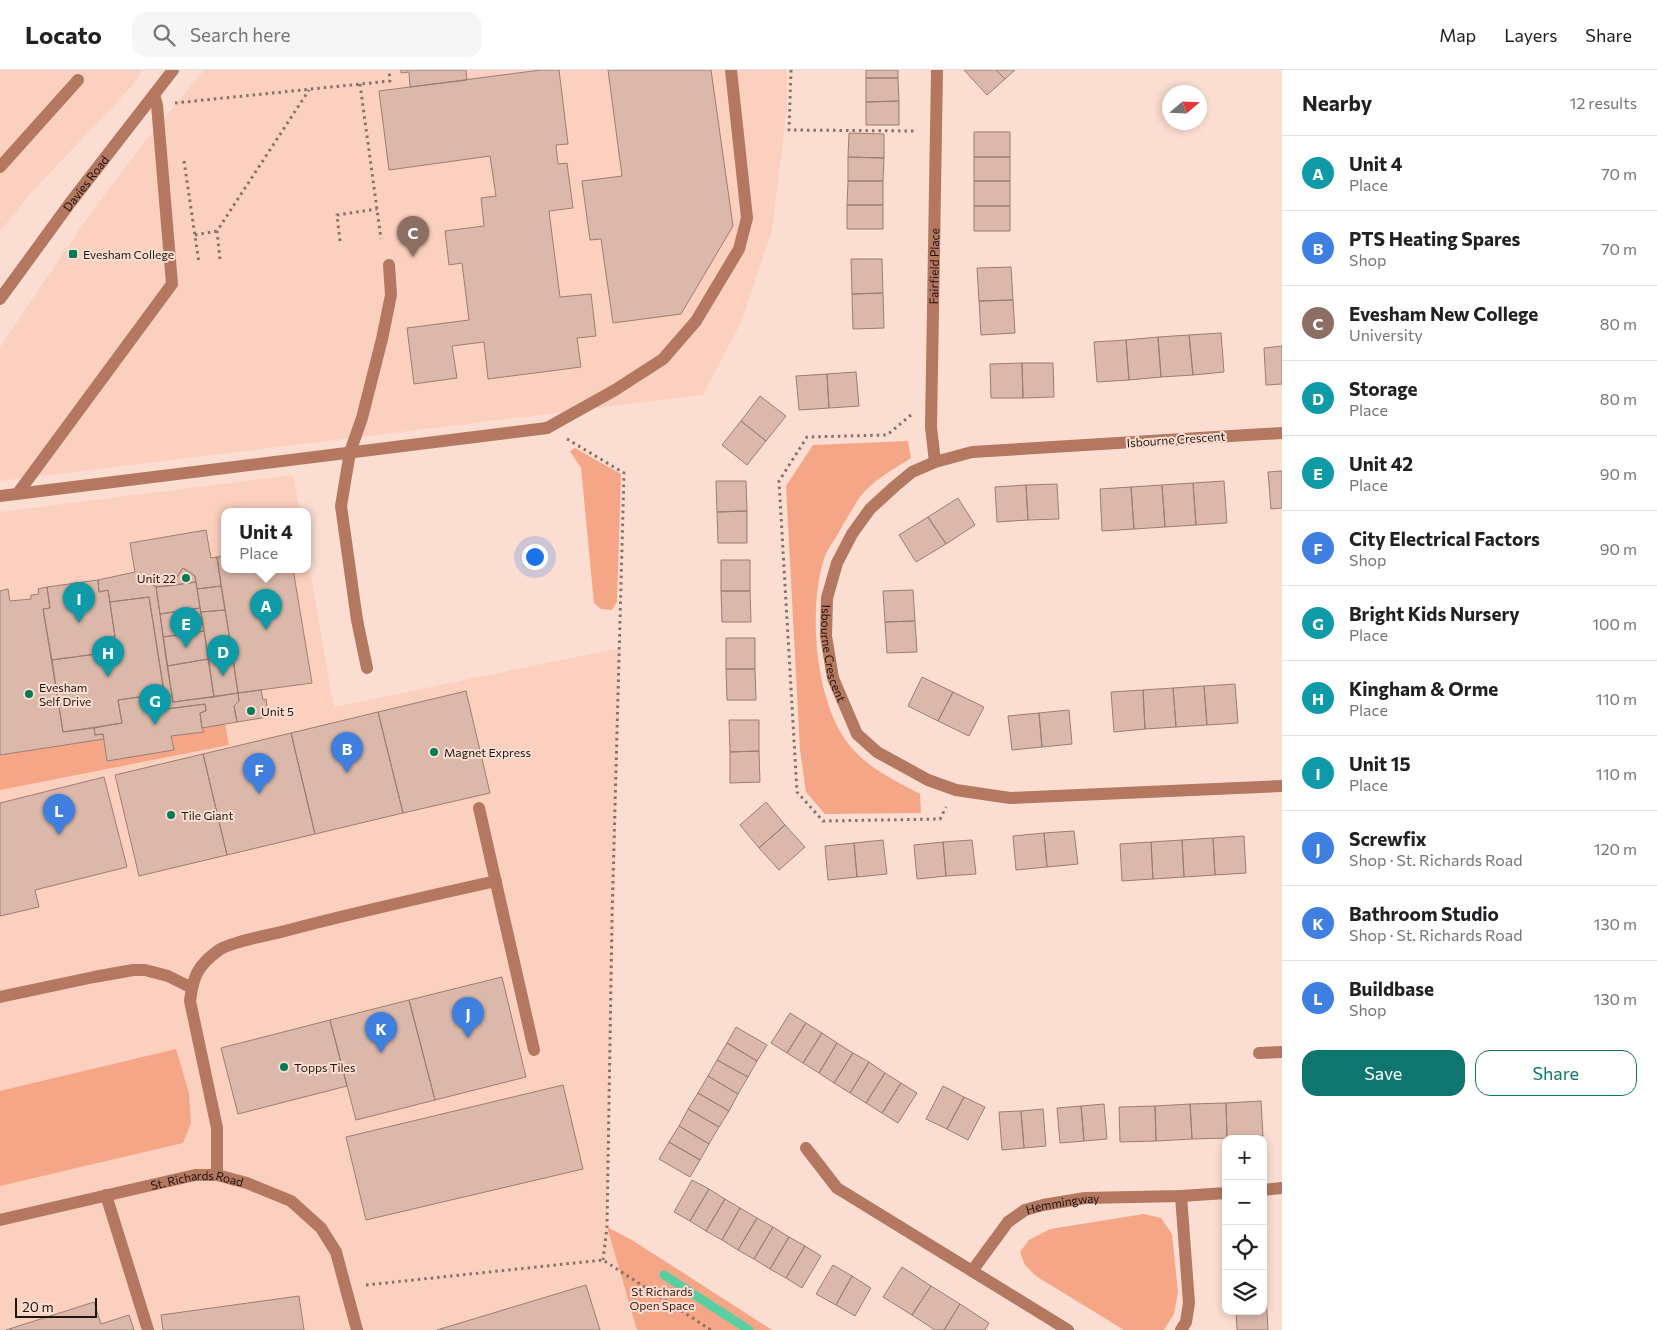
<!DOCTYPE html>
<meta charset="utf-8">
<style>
:root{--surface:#fff;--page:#f6f6f6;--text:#202124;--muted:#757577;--line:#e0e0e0;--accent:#0f766e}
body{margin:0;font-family:Commissioner,sans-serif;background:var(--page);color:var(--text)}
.controls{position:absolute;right:15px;bottom:15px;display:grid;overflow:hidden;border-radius:10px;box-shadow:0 2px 8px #0003}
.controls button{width:45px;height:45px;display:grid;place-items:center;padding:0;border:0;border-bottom:1px solid var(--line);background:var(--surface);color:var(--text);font:25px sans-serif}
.compass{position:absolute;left:1162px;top:15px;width:45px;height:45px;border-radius:50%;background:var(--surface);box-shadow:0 2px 8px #0003;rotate:71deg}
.scale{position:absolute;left:15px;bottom:12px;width:82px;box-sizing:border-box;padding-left:5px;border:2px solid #20140f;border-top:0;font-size:14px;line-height:18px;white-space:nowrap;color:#20140f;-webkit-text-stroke:4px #fbddd1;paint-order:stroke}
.you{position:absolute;left:534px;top:486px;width:18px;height:18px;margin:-12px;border:4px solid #fff;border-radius:50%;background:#1a73e8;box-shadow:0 0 0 8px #1a73e833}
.badge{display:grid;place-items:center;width:32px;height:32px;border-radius:50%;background:var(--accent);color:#fff;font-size:16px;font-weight:700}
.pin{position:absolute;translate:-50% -41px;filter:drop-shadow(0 1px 2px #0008)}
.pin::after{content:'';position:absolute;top:26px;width:18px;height:15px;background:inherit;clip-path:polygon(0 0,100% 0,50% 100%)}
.popup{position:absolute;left:221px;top:438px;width:90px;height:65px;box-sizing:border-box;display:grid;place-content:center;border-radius:10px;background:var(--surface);filter:drop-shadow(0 1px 4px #0005);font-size:16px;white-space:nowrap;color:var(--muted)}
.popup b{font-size:19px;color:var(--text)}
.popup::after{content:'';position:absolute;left:50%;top:100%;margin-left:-10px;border:10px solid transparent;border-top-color:var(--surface)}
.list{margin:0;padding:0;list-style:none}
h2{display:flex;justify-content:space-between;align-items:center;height:65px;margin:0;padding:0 20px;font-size:21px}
h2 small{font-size:16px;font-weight:400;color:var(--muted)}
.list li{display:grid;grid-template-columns:32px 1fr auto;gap:15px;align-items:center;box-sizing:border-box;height:75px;padding:0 20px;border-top:1px solid var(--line)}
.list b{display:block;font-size:19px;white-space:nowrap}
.list p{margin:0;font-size:16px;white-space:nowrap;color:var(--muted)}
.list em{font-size:16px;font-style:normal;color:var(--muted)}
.actions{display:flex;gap:10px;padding:15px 20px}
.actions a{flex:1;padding:11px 0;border:1px solid var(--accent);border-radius:15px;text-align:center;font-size:18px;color:var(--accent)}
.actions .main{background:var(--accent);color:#fff}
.icon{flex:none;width:28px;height:28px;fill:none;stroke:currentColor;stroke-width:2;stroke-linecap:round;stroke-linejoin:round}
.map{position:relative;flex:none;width:1282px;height:1260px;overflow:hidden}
header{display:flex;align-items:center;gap:30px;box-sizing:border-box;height:70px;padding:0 25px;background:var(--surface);border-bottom:1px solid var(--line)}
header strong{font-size:24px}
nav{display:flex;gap:28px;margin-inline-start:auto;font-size:18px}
.search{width:350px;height:45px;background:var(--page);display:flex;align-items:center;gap:12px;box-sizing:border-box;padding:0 18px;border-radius:15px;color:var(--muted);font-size:19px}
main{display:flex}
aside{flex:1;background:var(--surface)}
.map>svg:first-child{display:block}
.built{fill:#fcd0be}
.green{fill:#f4a687}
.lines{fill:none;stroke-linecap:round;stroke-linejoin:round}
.stream{stroke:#59cea1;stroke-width:9}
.building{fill:#dbb8a9;stroke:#9e7d70}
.path{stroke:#87726a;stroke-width:3;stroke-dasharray:2.5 4;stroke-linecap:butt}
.service{stroke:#b3785f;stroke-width:12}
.minor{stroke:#b3785f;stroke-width:12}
.tertiary{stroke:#b3785f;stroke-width:12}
.poi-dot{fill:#027b58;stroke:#fbddd1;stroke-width:2}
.labels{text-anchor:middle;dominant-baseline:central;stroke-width:4;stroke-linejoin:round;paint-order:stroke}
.street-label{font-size:12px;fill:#20140f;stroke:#fbddd1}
.poi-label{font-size:12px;fill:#20140f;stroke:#fbddd1;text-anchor:start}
.park-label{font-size:12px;fill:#452011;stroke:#fbddd1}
</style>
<header>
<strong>Locato</strong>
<div class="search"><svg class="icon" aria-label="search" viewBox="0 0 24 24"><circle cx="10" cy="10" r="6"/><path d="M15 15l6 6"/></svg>Search here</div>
<nav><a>Map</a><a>Layers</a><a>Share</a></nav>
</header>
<main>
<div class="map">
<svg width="1282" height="1260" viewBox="0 0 1282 1260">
<rect width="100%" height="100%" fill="#fbddd1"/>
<path class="built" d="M0,0H143L131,17L32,122L0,161Z
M204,0H787V39L772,160L743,248L703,325L0,411V277L90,144L140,78Z
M293,405L300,441H225V499H307V485L334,637L620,578L607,1157L637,1260H0V442Z"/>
<path class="green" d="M908,371L911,388C894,399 873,410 860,427C851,440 843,455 835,469C831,475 826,482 824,489C808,539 815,629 847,672C865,697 894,710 920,724L921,743L825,744L806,722L800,680L786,416L813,375Z
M575,378L621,404L617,532L612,540L601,539L594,533L581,398L570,381Z
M225,654L229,675L0,720V685L104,669L107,691L174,679L171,666L204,662L202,658Z
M176,979L189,1023L191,1053L183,1073L0,1116V1021Z
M1144,1144L1161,1148L1172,1164L1178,1222L1174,1244L1164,1260H1124L1036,1206L1025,1195L1020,1182L1029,1170L1050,1159Z
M607,1157L632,1170L772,1260H637Z"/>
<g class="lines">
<path class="stream" d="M664,1205L749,1260"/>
</g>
<path class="building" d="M401,0H466L467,10L410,17L409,2L401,3Z
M541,0H559L568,74L556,75L558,94L567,93L573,138L549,141L560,227L591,224L596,266L577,268L581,297L488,309L484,272L452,276L457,308L414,314L407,258L469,250L462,193L449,195L445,161L484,156L481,128L496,126L490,86L389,100L379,21Z
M608,0H711L733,156L681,244L613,253L601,169L590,170L582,111L622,106Z
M866,0H898V8H866Z
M964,0H996L1005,9L987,25Z
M996,0H1015L1005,9Z
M866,8H898L899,31L866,32Z
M899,31V55H866V32Z
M974,62H1010V87H974Z
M849,63L884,64V88L848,87Z
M848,87L884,88L883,111H848Z
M974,87H1010V111H974Z
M848,111H883V135H847Z
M974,111H1010V136H974Z
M847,135H883V159H847Z
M974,136H1010V161H974Z
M851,189H882L883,223L852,224Z
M1011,197L1013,230L979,231L977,198Z
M883,223L884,258L853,259L852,224Z
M1013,230L1015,263L981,265L979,231Z
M1221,263L1224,302L1193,305L1189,265Z
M1189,265L1193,305L1161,307L1158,267Z
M1158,267L1161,307L1129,310L1126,270Z
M1126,270L1129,310L1097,312L1094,272Z
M1282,276V314L1266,315L1264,278Z
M1022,293H1053L1054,327L1023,328Z
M1022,293L1023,328H991L990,294Z
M856,302L859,336L829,338L827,304Z
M827,304L829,338L799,340L796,306Z
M760,326L786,346L766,371L741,351Z
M741,351L766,371L747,395L722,375Z
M1282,401V438L1271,439L1268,402Z
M716,411H746L747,441L717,442Z
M1224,411L1227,453L1196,455L1193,413Z
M1193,413L1196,455L1165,457L1162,415Z
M1057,414L1059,449L1028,450L1026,415Z
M1026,415L1028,450L997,452L995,417Z
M1162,415L1165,457L1134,459L1131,417Z
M1131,417L1134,459L1102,461L1100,419Z
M958,428L975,455L946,474L928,447Z
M747,441V473H718L717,442Z
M928,447L946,474L916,492L899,465Z
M206,460L211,488L217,487L221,516L197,519L195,506L183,498L175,510L176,515L169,516L167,511L155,503L149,512L156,517L173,632L238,623L239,631L234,636L237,652L202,658L200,643L206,641L205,634L167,639L149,527L110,532L108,520L99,522L98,510L135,502L130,473Z
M225,486V499H293L312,613L238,623L217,487Z
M721,490H750V521H721Z
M183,498L195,506L196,512L176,515L175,510Z
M155,503L167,511L169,516L156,517L149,512Z
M98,510L99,522L108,520L115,567H108L111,582L52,590L43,539L50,538L47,517Z
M196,512L200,538L160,544L156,517Z
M221,516L225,540L201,542L197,519Z
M47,517L50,538L43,539L63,662L94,658L95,665L103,664L104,669L0,685V521L8,519L10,531L31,529V525L39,524L38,519Z
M913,520L915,551L885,552L883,521Z
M721,521H750L751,552H722Z
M149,527L164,623L118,630L122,653L63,662L52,590L111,582L108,567H115L110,532Z
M200,538L204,561L163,567L160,544Z
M225,540L232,580L208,584L201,542Z
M915,551L917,582L887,583L885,552Z
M204,561L208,589L167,596L163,567Z
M726,568H755V599H726Z
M232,580L238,623L214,627L208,584Z
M208,589L214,627L173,632L167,596Z
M726,599H755L756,630H727Z
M922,607L953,622L938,651L908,636Z
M1235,614L1238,653L1207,655L1204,616Z
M1204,616L1207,655L1176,657L1173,618Z
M1173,618L1176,657L1145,659L1143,620Z
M261,620L263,630L266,629L268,647L237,652L234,636L239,631L238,623Z
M1143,620L1145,659L1114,662L1111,622Z
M466,621L490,723L403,743L378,642Z
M953,622L984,637L969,666L938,651Z
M164,624L167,639L205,634L206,641L200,643L202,658L204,662L171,666L174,680L107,691L103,664L95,665L94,658L122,653L118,630Z
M1069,640L1072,674L1042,677L1039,643Z
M378,642L403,743L315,764L291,663Z
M1039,643L1042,677L1012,680L1008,646Z
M729,650H759V681L730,682Z
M291,663L315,764L227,785L203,684Z
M759,681L760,712L730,713V682Z
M203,684L227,785L139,806L115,705Z
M104,707L127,797L35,820L39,837L0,846V733Z
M766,732L785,755L759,778L740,755Z
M785,755L805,777L779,800L759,778Z
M1074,761L1078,794L1047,797L1044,763Z
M1044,763L1047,797L1016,800L1013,766Z
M1244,766L1246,803L1215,805L1213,768Z
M1213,768L1215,805L1184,807L1182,770Z
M883,770L887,804L857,807L854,773Z
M972,770L976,804L946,806L943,772Z
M1182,770L1184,807L1153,809L1151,772Z
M943,772L946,806L917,809L914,775Z
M1151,772L1153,809L1122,811L1120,774Z
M854,773L857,807L828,810L825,776Z
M502,907L526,1007L435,1030L409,930Z
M409,930L435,1030L356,1050L330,950Z
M790,943L806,953L787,983L771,973Z
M330,950L347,1016L238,1044L221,978Z
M806,953L822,963L803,993L787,983Z
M736,957L767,975L757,991L727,973Z
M822,963L837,973L819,1003L803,993Z
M727,973L757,991L748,1007L717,990Z
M837,973L853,983L834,1013L819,1003Z
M853,983L869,992L850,1023L834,1013Z
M717,990L748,1007L738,1024L708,1006Z
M869,992L885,1003L866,1033L850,1023Z
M885,1003L901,1013L882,1043L866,1033Z
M708,1006L738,1024L729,1041L698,1023Z
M901,1013L917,1023L898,1053L882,1043Z
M563,1015L583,1099L366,1150L346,1067Z
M943,1016L964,1027L947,1059L926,1049Z
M698,1023L729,1041L719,1057L688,1039Z
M964,1027L985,1037L968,1070L947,1059Z
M1261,1031L1263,1066L1227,1068L1226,1033Z
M1226,1033L1227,1068L1192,1069L1190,1034Z
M1104,1034L1107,1069L1084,1071L1081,1036Z
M1190,1034L1192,1069L1156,1071L1155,1036Z
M1081,1036L1084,1071L1060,1073L1057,1038Z
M1155,1036L1156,1071L1120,1072L1119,1037Z
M688,1039L719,1057L709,1074L679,1056Z
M1043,1039L1046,1076L1024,1078L1021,1041Z
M1021,1041L1024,1078L1002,1080L999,1042Z
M679,1056L709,1074L700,1090L669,1072Z
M669,1072L700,1090L690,1107L659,1089Z
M692,1110L709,1119L690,1151L674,1142Z
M709,1119L725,1129L706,1161L690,1151Z
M725,1129L740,1138L722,1170L706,1161Z
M740,1138L757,1148L738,1180L722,1170Z
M757,1148L773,1157L754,1189L738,1180Z
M773,1157L789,1167L770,1199L754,1189Z
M789,1167L805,1176L786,1208L770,1199Z
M805,1176L821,1186L802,1218L786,1208Z
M1263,1187L1266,1224H1263Z
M833,1195L852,1206L836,1235L816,1224Z
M902,1197L931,1216L912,1245L883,1227Z
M852,1206L871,1218L855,1246L836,1235Z
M586,1215L600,1260H437Z
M931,1216L960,1234L944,1260H935L912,1245Z
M1263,1224H1266L1268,1260H1237L1236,1241H1263Z
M299,1226L304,1260H163L161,1245Z
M94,1232L101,1254L129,1245L134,1260H6Z
M960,1234L989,1253L985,1260H944Z"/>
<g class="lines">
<path class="path" d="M791,0L789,60L915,61
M360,14L381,169
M175,33L390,11L389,0
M184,91L199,193
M195,165L217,161
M340,171L337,145L377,139
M220,189L217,161L309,20
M911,345L887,365L807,367L779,411L797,722L823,751L940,749L946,737
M567,369L624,403L612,849L607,1157L603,1190
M366,1215L603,1190L711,1260"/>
<path class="service" d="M0,97L78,10
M547,358L615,320L663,289L696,251L739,179L747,148L731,0
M18,423L172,214L157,35L154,25
M367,598L357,550L341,436L350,382L362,348L382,269L391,225L389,195
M479,738L534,980
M0,927L94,907L133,900H145L168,906L192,918
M1259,983L1282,982
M217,1105V1058L190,931C193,906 198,895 219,880C228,873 267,865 281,862C352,843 424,827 496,811
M106,1125L148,1260"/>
<g class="minor">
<path id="s1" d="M1282,363L972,382L935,392L912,402L894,417L870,439L852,464L837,493L827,528L826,566L833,608L857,664L877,682L928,710L956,720L1010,728L1282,716"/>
<path id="s2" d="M935,392L931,357L937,0"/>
<path d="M0,426L547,358"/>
<path d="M806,1078L837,1118L1068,1260"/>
<path d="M1263,1120L1282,1118"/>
<path id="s3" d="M0,1150L195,1105H217L247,1113L291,1131L321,1158L336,1182L357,1260"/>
<path id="s4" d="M972,1201L1008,1152L1025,1140L1043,1135L1085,1128L1181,1126L1226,1123"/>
<path d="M1181,1260L1186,1252L1189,1233L1181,1126"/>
</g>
<path class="tertiary" id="s5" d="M0,229L70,133L173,0"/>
</g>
<g class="poi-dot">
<rect x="68" y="179" width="10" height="10" rx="2.5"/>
<circle cx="186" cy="508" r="5"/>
<circle cx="29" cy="624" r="5"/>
<circle cx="251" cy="641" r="5"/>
<circle cx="434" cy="682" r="5"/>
<circle cx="171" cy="745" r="5"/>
<circle cx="284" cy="997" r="5"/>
</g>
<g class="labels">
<g class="street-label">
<text stroke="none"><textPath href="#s5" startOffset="144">Davies Road</textPath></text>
<text stroke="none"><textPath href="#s2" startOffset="196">Fairfield Place</textPath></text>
<text transform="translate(1176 369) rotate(-4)">Isbourne Crescent</text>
<text stroke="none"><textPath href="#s1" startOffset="586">Isbourne Crescent</textPath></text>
<text stroke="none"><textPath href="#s3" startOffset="202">St. Richards Road</textPath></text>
<text stroke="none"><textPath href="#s4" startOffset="120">Hemmingway</textPath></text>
</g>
<g class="poi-label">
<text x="83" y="184">Evesham College</text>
<text x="176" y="508" text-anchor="end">Unit 22</text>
<text x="39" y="617">Evesham<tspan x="39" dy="14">Self Drive</tspan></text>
<text x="261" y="641">Unit 5</text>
<text x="444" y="682">Magnet Express</text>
<text x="181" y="745">Tile Giant</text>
<text x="294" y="997">Topps Tiles</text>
</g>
<g class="park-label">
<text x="662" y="1221">St Richards<tspan x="662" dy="14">Open Space</tspan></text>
</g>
</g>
</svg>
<div class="controls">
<button>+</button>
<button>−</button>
<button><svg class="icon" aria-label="locate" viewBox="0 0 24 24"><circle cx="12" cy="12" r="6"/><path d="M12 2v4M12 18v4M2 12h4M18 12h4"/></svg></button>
<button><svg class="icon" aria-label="layers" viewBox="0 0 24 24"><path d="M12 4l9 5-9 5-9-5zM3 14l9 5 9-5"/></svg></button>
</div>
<svg class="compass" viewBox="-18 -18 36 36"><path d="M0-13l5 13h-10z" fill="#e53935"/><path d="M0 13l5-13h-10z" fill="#757577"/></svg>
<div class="scale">20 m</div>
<div class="you"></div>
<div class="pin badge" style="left:266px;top:560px;background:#0f9aa8">A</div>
<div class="popup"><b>Unit 4</b>Place</div>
<div class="pin badge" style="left:347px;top:703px;background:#3f7fe0">B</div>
<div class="pin badge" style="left:413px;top:187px;background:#8d6e63">C</div>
<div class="pin badge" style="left:223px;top:606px;background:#0f9aa8">D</div>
<div class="pin badge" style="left:186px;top:578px;background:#0f9aa8">E</div>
<div class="pin badge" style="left:259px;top:724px;background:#3f7fe0">F</div>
<div class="pin badge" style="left:155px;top:655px;background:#0f9aa8">G</div>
<div class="pin badge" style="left:108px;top:607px;background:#0f9aa8">H</div>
<div class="pin badge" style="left:79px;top:553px;background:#0f9aa8">I</div>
<div class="pin badge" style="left:468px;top:968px;background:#3f7fe0">J</div>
<div class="pin badge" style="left:381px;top:983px;background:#3f7fe0">K</div>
<div class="pin badge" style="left:59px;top:765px;background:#3f7fe0">L</div>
</div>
<aside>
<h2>Nearby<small>12 results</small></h2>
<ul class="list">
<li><span class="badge" style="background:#0f9aa8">A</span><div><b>Unit 4</b><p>Place</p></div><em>70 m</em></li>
<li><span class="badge" style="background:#3f7fe0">B</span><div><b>PTS Heating Spares</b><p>Shop</p></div><em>70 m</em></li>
<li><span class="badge" style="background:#8d6e63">C</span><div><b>Evesham New College</b><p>University</p></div><em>80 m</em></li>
<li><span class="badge" style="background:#0f9aa8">D</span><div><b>Storage</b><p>Place</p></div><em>80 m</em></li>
<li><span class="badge" style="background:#0f9aa8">E</span><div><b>Unit 42</b><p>Place</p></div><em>90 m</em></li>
<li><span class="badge" style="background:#3f7fe0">F</span><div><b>City Electrical Factors</b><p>Shop</p></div><em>90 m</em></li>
<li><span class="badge" style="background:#0f9aa8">G</span><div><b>Bright Kids Nursery</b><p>Place</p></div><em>100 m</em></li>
<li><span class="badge" style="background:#0f9aa8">H</span><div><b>Kingham &amp; Orme</b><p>Place</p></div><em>110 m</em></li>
<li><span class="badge" style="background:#0f9aa8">I</span><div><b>Unit 15</b><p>Place</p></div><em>110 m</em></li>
<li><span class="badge" style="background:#3f7fe0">J</span><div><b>Screwfix</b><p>Shop · St. Richards Road</p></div><em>120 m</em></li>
<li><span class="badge" style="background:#3f7fe0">K</span><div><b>Bathroom Studio</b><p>Shop · St. Richards Road</p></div><em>130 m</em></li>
<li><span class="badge" style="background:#3f7fe0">L</span><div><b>Buildbase</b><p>Shop</p></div><em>130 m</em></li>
</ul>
<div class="actions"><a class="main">Save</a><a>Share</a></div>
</aside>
</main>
